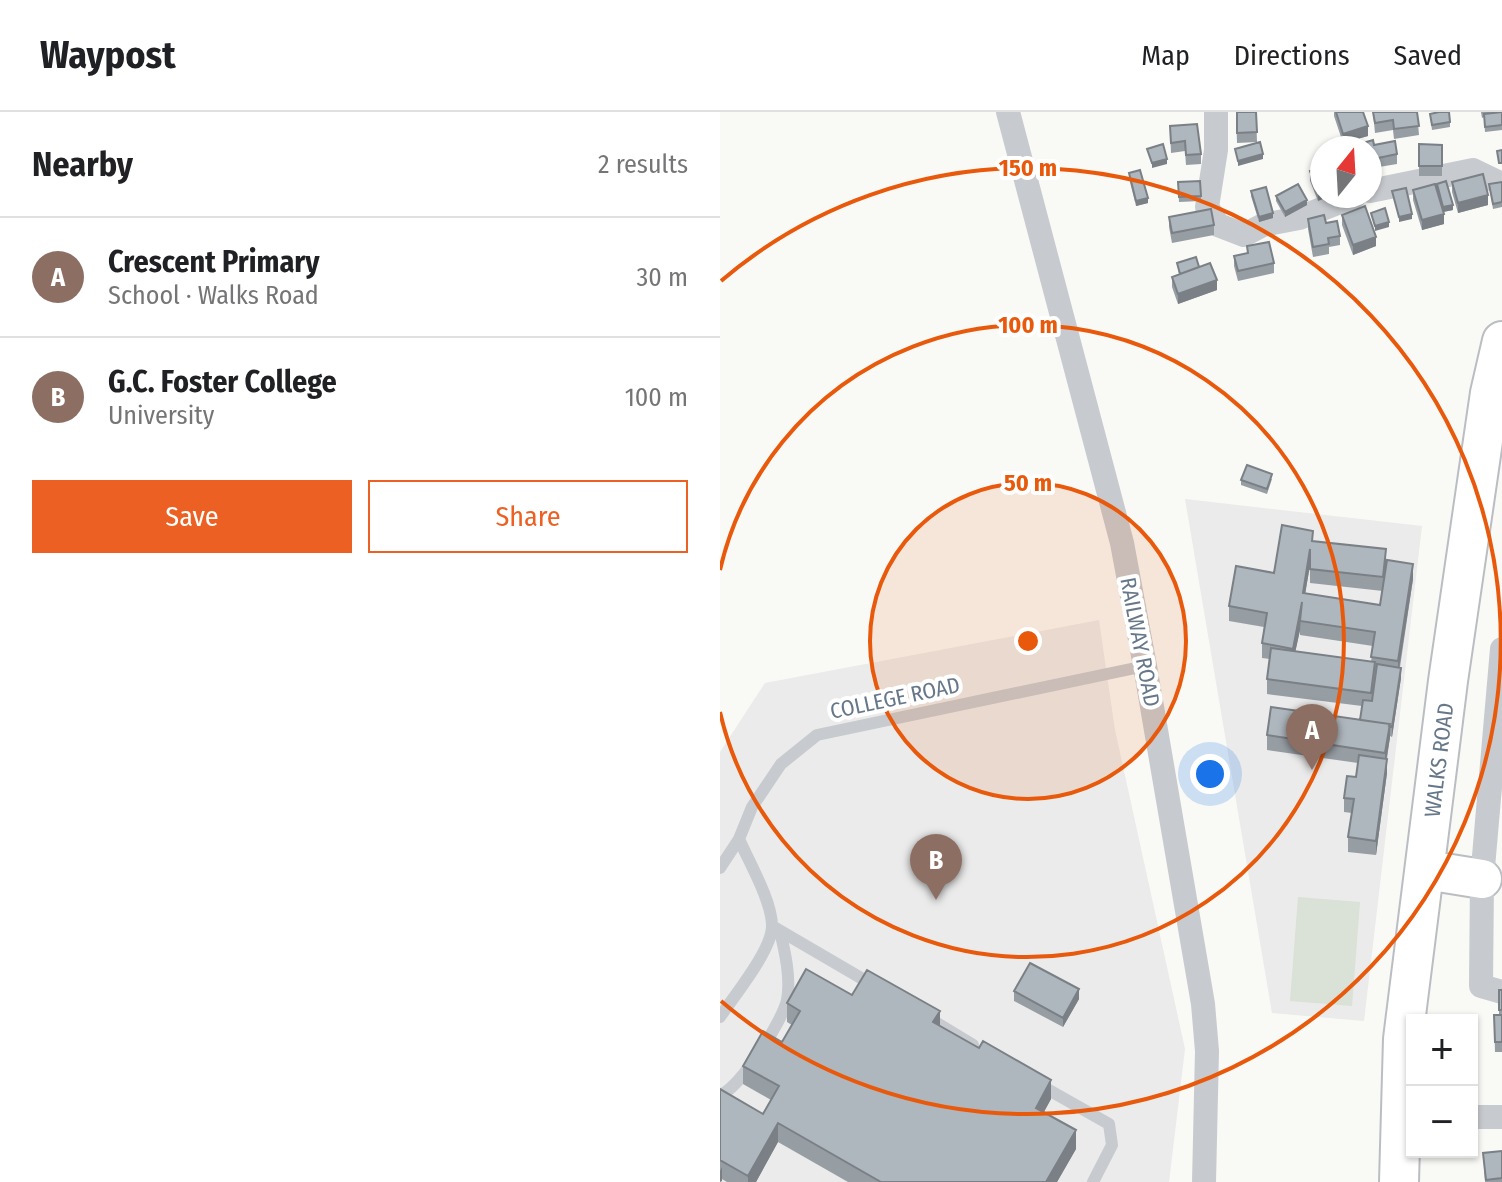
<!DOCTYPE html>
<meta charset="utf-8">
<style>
:root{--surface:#fff;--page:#f6f6f6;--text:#202124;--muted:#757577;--line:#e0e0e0;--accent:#ec6123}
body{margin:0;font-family:"Fira Sans Condensed",sans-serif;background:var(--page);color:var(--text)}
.controls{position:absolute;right:24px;bottom:24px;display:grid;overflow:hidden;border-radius:0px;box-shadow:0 2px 6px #0004}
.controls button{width:72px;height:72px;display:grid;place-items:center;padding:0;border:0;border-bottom:2px solid var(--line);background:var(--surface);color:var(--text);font:40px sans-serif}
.compass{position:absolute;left:590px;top:24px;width:72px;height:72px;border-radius:50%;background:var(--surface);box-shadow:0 2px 6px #0004;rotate:18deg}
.you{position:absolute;left:490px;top:662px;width:28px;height:28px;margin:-20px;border:6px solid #fff;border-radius:50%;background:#1a73e8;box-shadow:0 0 0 12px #1a73e833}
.badge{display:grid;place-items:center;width:52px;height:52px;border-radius:50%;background:var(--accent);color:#fff;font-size:26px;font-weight:700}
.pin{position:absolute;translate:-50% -66px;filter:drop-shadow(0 2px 4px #0008)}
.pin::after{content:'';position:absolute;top:42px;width:28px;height:24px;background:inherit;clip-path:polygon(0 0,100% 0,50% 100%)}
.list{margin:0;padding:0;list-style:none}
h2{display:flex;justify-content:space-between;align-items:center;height:104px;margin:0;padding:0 32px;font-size:34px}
h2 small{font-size:26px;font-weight:400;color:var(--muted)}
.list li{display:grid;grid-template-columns:52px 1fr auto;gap:24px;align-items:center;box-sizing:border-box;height:120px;padding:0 32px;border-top:2px solid var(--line)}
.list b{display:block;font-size:30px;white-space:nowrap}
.list p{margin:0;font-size:26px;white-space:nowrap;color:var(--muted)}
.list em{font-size:26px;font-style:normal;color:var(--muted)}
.actions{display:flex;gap:16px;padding:24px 32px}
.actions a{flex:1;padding:18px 0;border:2px solid var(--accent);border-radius:0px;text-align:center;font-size:28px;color:var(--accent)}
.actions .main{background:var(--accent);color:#fff}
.map{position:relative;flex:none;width:782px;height:1070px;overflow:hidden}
header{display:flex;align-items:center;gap:48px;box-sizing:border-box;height:112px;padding:0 40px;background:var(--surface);border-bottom:2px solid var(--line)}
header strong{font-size:38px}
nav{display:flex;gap:44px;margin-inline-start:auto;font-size:28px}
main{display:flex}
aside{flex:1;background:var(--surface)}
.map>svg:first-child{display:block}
.built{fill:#eaebea}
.green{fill:#dae1d7}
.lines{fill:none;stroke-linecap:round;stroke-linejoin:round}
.primary-casing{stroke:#babec2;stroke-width:42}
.lane{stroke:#c7cace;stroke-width:12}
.street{stroke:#c7cace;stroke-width:24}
.primary{stroke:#fff;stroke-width:38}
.wall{fill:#969da3;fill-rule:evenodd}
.shaded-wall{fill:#7a8085}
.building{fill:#afb7be;stroke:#7a8085;stroke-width:2}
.ring{fill:none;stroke:#e8590c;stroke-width:4}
.labels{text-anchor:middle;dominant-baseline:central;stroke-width:8;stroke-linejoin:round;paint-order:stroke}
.street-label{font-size:22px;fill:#667789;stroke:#fff}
.centre{fill:#e8590c;stroke:#fff;stroke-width:4}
.ring-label{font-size:24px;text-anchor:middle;font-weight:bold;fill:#e8590c;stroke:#fff;stroke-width:8;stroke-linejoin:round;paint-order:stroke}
</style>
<header>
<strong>Waypost</strong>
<nav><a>Map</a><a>Directions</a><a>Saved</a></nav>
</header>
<main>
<aside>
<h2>Nearby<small>2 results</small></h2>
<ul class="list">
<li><span class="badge" style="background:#8d6e63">A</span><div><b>Crescent Primary</b><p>School · Walks Road</p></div><em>30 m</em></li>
<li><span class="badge" style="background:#8d6e63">B</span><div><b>G.C. Foster College</b><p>University</p></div><em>100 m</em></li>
</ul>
<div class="actions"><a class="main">Save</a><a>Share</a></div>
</aside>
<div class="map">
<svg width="782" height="1070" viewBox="0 0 782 1070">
<rect width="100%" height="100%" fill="#f9f9f6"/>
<path class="built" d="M465,387L702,414L644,909L552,901Z
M379,508L395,618L465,937L449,1070H0V640L45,571Z"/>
<path class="green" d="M578,785L640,790L632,894L570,889Z"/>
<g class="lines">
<g class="primary-casing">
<path id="primary" d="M706,758L762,767
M679,1070L683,927L728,569L770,281L782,229"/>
</g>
<path class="lane" d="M0,756L19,727L32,695L61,652L97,623L425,554
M52,814L153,873
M0,905C14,884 52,838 52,814C52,789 29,750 19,727
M207,905L253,933
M320,973L389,1012L392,1033L373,1070
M0,983C20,976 62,910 67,888C71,866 65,840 60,819"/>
<path class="street" d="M288,0L402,431L425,554L483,892L487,939L484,1070
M496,0V38L487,95L498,113L524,123L543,113L579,106L635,84
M650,79L753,58L782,72
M782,537L762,767L761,874L782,880
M752,1005H782"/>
<use href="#primary" class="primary"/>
</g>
<path class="wall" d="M516,0H536L537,30L517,31Z
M614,0H643L648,24L623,31L614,4Z
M653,0H697L699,23L674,27L673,18L655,21Z
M761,0H782V18L765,20L764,5L762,6Z
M710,2L730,10V15L712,18Z
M450,14L481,42V52L466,53L465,39L451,41Z
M643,31L654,33L677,42V52L659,55V61L650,63V36H643Z
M699,32L722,33V64H699Z
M602,54L598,89L590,69V59Z
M409,61L428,91L416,94L409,66Z
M458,70L481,84V89L459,90Z
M732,70L768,93L738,101L732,80Z
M782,70V95L773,97L769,72Z
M717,72L733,98L723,100L724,112L702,118L693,88V78L717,77Z
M531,79L553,106L539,110L531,84Z
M556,84L587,93L565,105L556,89Z
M622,103L656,134L633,143L622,113Z
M449,105L494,113V123L452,131L449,115Z
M588,107L606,111L620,124V133L609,135V142L593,145L588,117Z
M527,134L554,151V161L518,169L514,154V144L527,141Z
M457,151L479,155L497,178L458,192L452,175V165L459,162Z
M552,367L547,382L521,373V368Z
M593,429L666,451L663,477L693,467L680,555L681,566L672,625L670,624L667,647V661L656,743L628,740V725L632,701L624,700V686L636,665L638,651L547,638V623L640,608L642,594L547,582V567L550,547L542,546V531L544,515L509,509V494ZM590,455V471L663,479L660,493L585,481ZM580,518V523L653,534L651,550L575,540Z
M779,878H782V940H775L774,903H779Z
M294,879L359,887L343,915L294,889Z
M132,883L220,914L331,987L324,1000L356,1037L337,1070H128L58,1030L36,1070H7L2,1067L0,1070V977L43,1002L51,988L23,972V954L62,930L72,913L67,910V891Z
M782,1039V1070H765L763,1041Z"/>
<path class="shaded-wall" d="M648,14V24L623,31V22Z
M543,42V47L518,54V49Z
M447,47V52L432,56V51Z
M602,78V84H611L598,89V79Z
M768,83V93L738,101V91Z
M428,86V91L416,94V89Z
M587,88V93L565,105V100Z
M733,93V98L723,100V95Z
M553,101V106L539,110V105Z
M692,102V107L679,110V105Z
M724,102V112L702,118V108Z
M669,110V115L655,119V114Z
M656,125V134L633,143V133Z
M497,168V178L458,192V182Z
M590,437V452L583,496V481Z
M666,437V451L663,479V465Z
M693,452V467L678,563V549Z
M582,490L580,518L573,551V537Z
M681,556V566L672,625V615Z
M670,612V626L665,655V641Z
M667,647V661L656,743V729Z
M359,877V887L343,915V906Z
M220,899V918L213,910Z
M331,968V987L316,1014V996Z
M58,1011V1030L36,1070H28V1064Z
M356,1018V1037L337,1070H326Z
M2,1055V1069L0,1070V1059Z"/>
<path class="building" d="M517,0H536L537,20L517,21Z
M616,0H643L648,14L623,22Z
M653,0H697L699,14L674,17L673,8L655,11Z
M719,0H729L730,10L712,13L710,2Z
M782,0V13L765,15L764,2Z
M477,12L481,42L466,43L465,29L451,31L450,14Z
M653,28L654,33L675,29L677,42L658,46L659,51L650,53V36H644L643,31Z
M540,30L543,42L518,49L515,37Z
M443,32L447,47L432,51L427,37Z
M699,32L722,33V54H699Z
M782,38V51H779L777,39Z
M602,54V78L598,79L590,59Z
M420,58L428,86L416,89L409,61Z
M763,62L768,83L738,91L732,70Z
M480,69L481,84L459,85L458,70Z
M726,69L733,93L723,95L717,72Z
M782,70V90L773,92L769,72Z
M578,72L587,88L565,100L556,84Z
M715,72L724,102L702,108L693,78Z
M546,75L553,101L539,105L531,79Z
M686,76L692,102L679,105L672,79Z
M645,94L656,125L633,133L622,103Z
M665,96L669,110L655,114L651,101Z
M491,97L494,113L452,121L449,105Z
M604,103L606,111L617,109L620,124L608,126L609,132L593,135L588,107Z
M549,130L554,151L518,159L514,144L528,141L527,134Z
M476,145L479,155L460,162L457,151Z
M490,151L497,168L458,182L452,165Z
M527,353L552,362L547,377L521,368Z
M562,413L593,419L592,429L666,437L663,465L590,457V437L583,481L660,493L667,448L693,452L678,549L651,545L655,520L580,509L582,490L573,537L542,531L547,501L509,494L516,454L554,461Z
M551,536L655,550L651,581L547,567Z
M657,552L681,556L672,615L669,614L670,612L640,608L643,588L652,589Z
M551,595L670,612L665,641L547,623Z
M639,643L667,647L656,729L628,725L634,687L624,686L627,664L636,665Z
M310,851L359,877L343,906L294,879Z
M86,857L132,883L147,858L220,899L213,910L259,936L263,929L331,968L316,996L356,1018L326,1070H161L58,1011L28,1064L0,1048V977L43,1002L59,974L23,954L43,919L62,930L80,899L67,891Z
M779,878H782V898H779Z
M774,903H782V930H775Z
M782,1039V1066L766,1068L763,1041Z"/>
<circle cx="308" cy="529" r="158" fill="#e8590c" fill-opacity=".12"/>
<g class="ring">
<circle cx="308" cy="529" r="158"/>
<path d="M0 458A316 316 0 1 1 0 600"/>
<path d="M1 169A473 473 0 1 1 1 889"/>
</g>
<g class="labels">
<g class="street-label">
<text transform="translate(420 530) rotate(79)">RAILWAY ROAD</text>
<text transform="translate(175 586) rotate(-12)">COLLEGE ROAD</text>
<text transform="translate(719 648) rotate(-83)">WALKS ROAD</text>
</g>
</g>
<circle cx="308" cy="529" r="12" class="centre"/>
<g class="ring-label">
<text x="308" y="64">150 m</text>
<text x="308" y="221">100 m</text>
<text x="308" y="379">50 m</text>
</g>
</svg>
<div class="controls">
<button>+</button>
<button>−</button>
</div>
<svg class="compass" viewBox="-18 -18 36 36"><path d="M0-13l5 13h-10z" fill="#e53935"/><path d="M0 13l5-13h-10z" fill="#757577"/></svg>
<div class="you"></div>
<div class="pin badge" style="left:592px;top:658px;background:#8d6e63">A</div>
<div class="pin badge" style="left:216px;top:788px;background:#8d6e63">B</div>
</div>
</main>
